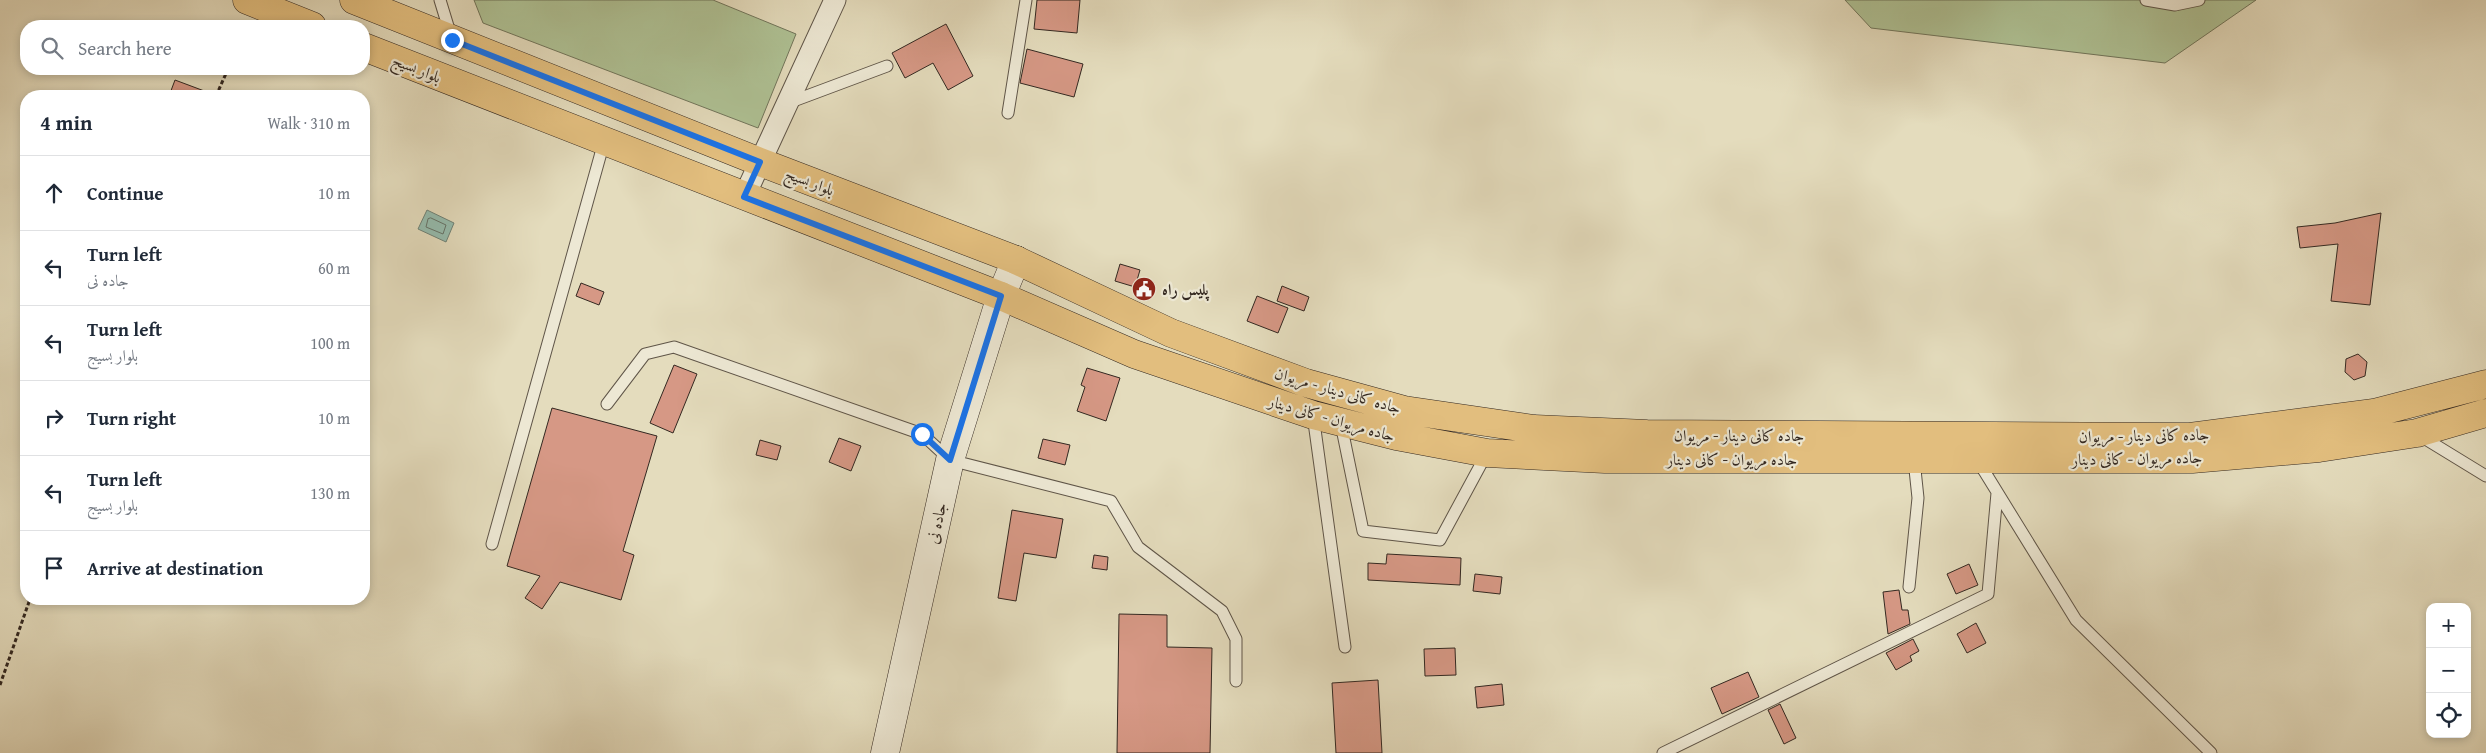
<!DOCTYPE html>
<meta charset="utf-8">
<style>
:root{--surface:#fff;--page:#f2f2f3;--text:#1f2937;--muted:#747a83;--line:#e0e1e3}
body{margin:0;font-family:"Gentium Book Plus",Amiri,serif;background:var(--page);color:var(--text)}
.controls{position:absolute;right:15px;bottom:15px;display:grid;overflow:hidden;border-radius:10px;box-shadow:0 2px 8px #0003}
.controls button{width:45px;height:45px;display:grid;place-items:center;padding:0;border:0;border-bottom:1px solid var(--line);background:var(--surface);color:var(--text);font:25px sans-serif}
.stop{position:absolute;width:15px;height:15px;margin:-11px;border:4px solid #1a73e8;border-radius:50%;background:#fff}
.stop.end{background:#1a73e8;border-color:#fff;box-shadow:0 1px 5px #0008}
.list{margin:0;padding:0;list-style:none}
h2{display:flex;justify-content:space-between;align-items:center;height:65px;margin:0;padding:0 20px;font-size:21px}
h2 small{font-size:16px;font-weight:400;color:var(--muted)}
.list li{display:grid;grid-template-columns:32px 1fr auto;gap:15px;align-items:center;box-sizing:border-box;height:75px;padding:0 20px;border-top:1px solid var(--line)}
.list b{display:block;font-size:19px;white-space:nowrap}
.list p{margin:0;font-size:16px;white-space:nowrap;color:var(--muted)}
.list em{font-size:16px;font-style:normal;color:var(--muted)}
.icon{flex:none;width:28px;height:28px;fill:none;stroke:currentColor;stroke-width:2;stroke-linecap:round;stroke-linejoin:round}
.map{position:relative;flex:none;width:2486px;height:753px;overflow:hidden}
.search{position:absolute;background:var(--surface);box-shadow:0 2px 8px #0003;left:20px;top:20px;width:350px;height:55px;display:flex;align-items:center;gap:12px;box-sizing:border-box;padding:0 18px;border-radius:20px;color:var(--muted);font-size:19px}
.panel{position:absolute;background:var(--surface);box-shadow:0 2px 8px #0003;left:20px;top:90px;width:350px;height:515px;border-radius:20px}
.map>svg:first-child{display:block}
.green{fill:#afc295;stroke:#71755b}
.water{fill:#95bcae;stroke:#6e8176}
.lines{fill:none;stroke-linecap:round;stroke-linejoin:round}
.shore{stroke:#647268;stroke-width:1}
.building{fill:#d69885;stroke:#332821}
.service-casing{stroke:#5f5548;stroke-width:13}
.minor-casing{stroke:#5f5548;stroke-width:23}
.secondary-casing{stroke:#332821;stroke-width:29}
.primary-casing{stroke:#332821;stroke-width:29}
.trunk-casing{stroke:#332821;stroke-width:29}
.path{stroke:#332821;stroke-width:3;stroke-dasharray:4 2.5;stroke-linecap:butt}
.service{stroke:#ede8d4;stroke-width:11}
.minor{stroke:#ede8d4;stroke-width:21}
.secondary{stroke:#ede8d4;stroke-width:28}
.primary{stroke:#e2be7e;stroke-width:28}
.trunk{stroke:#e2be7e;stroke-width:28}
.route{stroke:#1a73e8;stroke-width:6}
.labels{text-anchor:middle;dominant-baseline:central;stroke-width:4.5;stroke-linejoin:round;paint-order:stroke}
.street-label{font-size:16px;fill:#332821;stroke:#ede8d4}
.poi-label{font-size:16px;font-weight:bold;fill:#332821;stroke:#ede8d4;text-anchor:start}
</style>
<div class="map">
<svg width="2486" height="753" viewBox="0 0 2486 753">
<rect width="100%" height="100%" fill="#e4dcbd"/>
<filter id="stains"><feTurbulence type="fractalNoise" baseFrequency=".004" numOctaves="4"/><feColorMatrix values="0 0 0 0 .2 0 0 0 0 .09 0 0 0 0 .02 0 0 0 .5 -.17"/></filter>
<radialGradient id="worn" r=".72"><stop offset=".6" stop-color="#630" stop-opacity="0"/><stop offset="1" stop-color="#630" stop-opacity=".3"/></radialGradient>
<path class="green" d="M474,0H713L796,34L758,128L483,23Z
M1845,0H2256L2165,63L1871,28Z"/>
<path class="water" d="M427,210L454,223L446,242L418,229Z"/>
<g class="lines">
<path class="shore" d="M431,218L446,225L443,234L426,227L428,219Z"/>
</g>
<path class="building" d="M1037,0H1080L1077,33L1034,29Z
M946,24L973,76L948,90L933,63L905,78L892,53Z
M1027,49L1083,64L1074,97L1020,83Z
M175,80L215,95V96H169Z
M2381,213L2370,305L2331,301L2338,244L2300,248L2297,227L2335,223Z
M1120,264L1140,270L1135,287L1115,281Z
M581,283L604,292L599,305L576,296Z
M1282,286L1309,297L1304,311L1277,301Z
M1257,296L1288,308L1278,333L1247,321Z
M2358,354L2367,362L2365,376L2354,380L2345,372L2346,359Z
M674,365L697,374L673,433L650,423Z
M1087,368L1120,378L1106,421L1077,411L1085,387L1081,385Z
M552,408L657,436L623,551L634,555L621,600L560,582L542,609L525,598L540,576L507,566Z
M839,438L861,446L851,471L829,462Z
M1043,439L1070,445L1065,465L1038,458Z
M760,440L781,446L777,460L756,455Z
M1012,510L1063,519L1056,558L1024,553L1016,601L998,598Z
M1387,554L1461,558L1460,585L1368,580V563L1386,564Z
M1094,555L1108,557L1107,570L1092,568Z
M1969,564L1978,585L1956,594L1947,574Z
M1475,574L1502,577L1500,594L1473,591Z
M1899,590L1902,610H1908L1910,624L1888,634L1883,592Z
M1119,614L1167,615V647L1212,648L1210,753H1117Z
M1976,623L1986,643L1967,653L1957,634Z
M1913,639L1919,651L1910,656L1912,661L1896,670L1886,653Z
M1455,648L1456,675L1425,676L1424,649Z
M1748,672L1759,697L1722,714L1711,688Z
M1378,680L1382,753H1336L1332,683Z
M1502,684L1504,705L1477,708L1475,687Z
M1780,704L1796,738L1784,744L1768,710Z"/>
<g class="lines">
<g class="service-casing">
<path id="service" d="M440,0L451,36
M2146,0L2175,5L2199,0
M788,103L887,66
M1008,113L1026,0
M607,404L645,354L674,347L922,434L950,460L1111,501L1138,547L1222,611L1236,639V681
M1313,415L1345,647
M1341,424L1363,531L1440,540L1487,453
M2419,435L2486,476
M1978,461L2076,620L2211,753
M492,544L604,142
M1909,587L1918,498L1914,460
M1663,753L1988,594L1997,493"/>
</g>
<g class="minor-casing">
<path id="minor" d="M744,197L835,0"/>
</g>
<g class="secondary-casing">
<path id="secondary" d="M885,753L950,460L1001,296L1016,260"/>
</g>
<g class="primary-casing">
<path id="primary" d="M247,0L312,26
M354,0L760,162L1016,260
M364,47L1001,296"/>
</g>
<g class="trunk-casing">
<path id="trunk" d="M1016,260L1171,333L1306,383L1404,410L1534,429L1647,434L2190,437L2374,413L2486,384
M1001,296L1134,354L1313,415L1396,436L1487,453L1605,459H2192L2319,448L2417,433L2486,413"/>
</g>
<path class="path" d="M216,96L228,69
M0,685L30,599"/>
<use href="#service" class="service"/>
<use href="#minor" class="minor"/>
<use href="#secondary" class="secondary"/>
<use href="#primary" class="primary"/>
<use href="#trunk" class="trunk"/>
</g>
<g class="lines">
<path class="route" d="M452,40L760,162L744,197L1001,296L950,460L922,434"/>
</g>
<defs>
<g id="civic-disc" transform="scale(1.25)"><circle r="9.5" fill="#8f2418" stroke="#ede8d4"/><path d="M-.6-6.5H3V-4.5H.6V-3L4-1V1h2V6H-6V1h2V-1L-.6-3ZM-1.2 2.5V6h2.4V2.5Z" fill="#fff"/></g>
</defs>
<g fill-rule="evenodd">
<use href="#civic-disc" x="1144" y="289"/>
</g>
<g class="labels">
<g class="street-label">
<text transform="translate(417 68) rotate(22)">بلوار بسیج</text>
<text transform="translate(810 181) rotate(21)">بلوار بسیج</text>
<text transform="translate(1338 390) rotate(16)">جاده کانی دینار - مریوان</text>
<text transform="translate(1332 418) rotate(16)">جاده مریوان - کانی دینار</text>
<text x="1739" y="435">جاده کانی دینار - مریوان</text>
<text transform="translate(2144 435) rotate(-1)">جاده کانی دینار - مریوان</text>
<text transform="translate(2137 458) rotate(-1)">جاده مریوان - کانی دینار</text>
<text x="1732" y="459">جاده مریوان - کانی دینار</text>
<text transform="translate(936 523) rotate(-77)">جاده نی</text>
</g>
<g class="poi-label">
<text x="1162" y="289">پلیس راه</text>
</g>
</g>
<rect width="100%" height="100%" filter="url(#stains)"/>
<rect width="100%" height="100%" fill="url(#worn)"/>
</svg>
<div class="controls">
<button>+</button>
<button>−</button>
<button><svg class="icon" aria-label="locate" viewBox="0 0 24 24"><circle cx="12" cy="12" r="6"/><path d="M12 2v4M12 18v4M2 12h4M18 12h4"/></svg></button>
</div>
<div class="stop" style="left:922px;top:434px"></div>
<div class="stop end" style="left:452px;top:40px"></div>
<div class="search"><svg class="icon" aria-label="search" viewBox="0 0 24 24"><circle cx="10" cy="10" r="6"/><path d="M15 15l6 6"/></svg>Search here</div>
<section class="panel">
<h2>4 min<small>Walk · 310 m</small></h2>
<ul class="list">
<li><svg class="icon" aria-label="ahead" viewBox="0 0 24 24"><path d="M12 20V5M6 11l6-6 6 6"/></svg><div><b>Continue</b></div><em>10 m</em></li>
<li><svg class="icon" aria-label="left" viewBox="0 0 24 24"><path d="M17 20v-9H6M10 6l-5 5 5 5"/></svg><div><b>Turn left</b><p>جاده نی</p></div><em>60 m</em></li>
<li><svg class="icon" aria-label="left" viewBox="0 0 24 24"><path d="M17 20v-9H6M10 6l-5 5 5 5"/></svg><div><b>Turn left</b><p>بلوار بسیج</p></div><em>100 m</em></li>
<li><svg class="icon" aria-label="right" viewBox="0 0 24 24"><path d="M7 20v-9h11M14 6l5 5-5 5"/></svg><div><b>Turn right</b></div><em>10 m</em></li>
<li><svg class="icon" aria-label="left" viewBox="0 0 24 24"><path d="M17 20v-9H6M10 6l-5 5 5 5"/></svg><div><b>Turn left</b><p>بلوار بسیج</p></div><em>130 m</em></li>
<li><svg class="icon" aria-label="arrive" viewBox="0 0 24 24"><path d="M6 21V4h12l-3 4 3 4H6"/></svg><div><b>Arrive at destination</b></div></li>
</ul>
</section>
</div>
